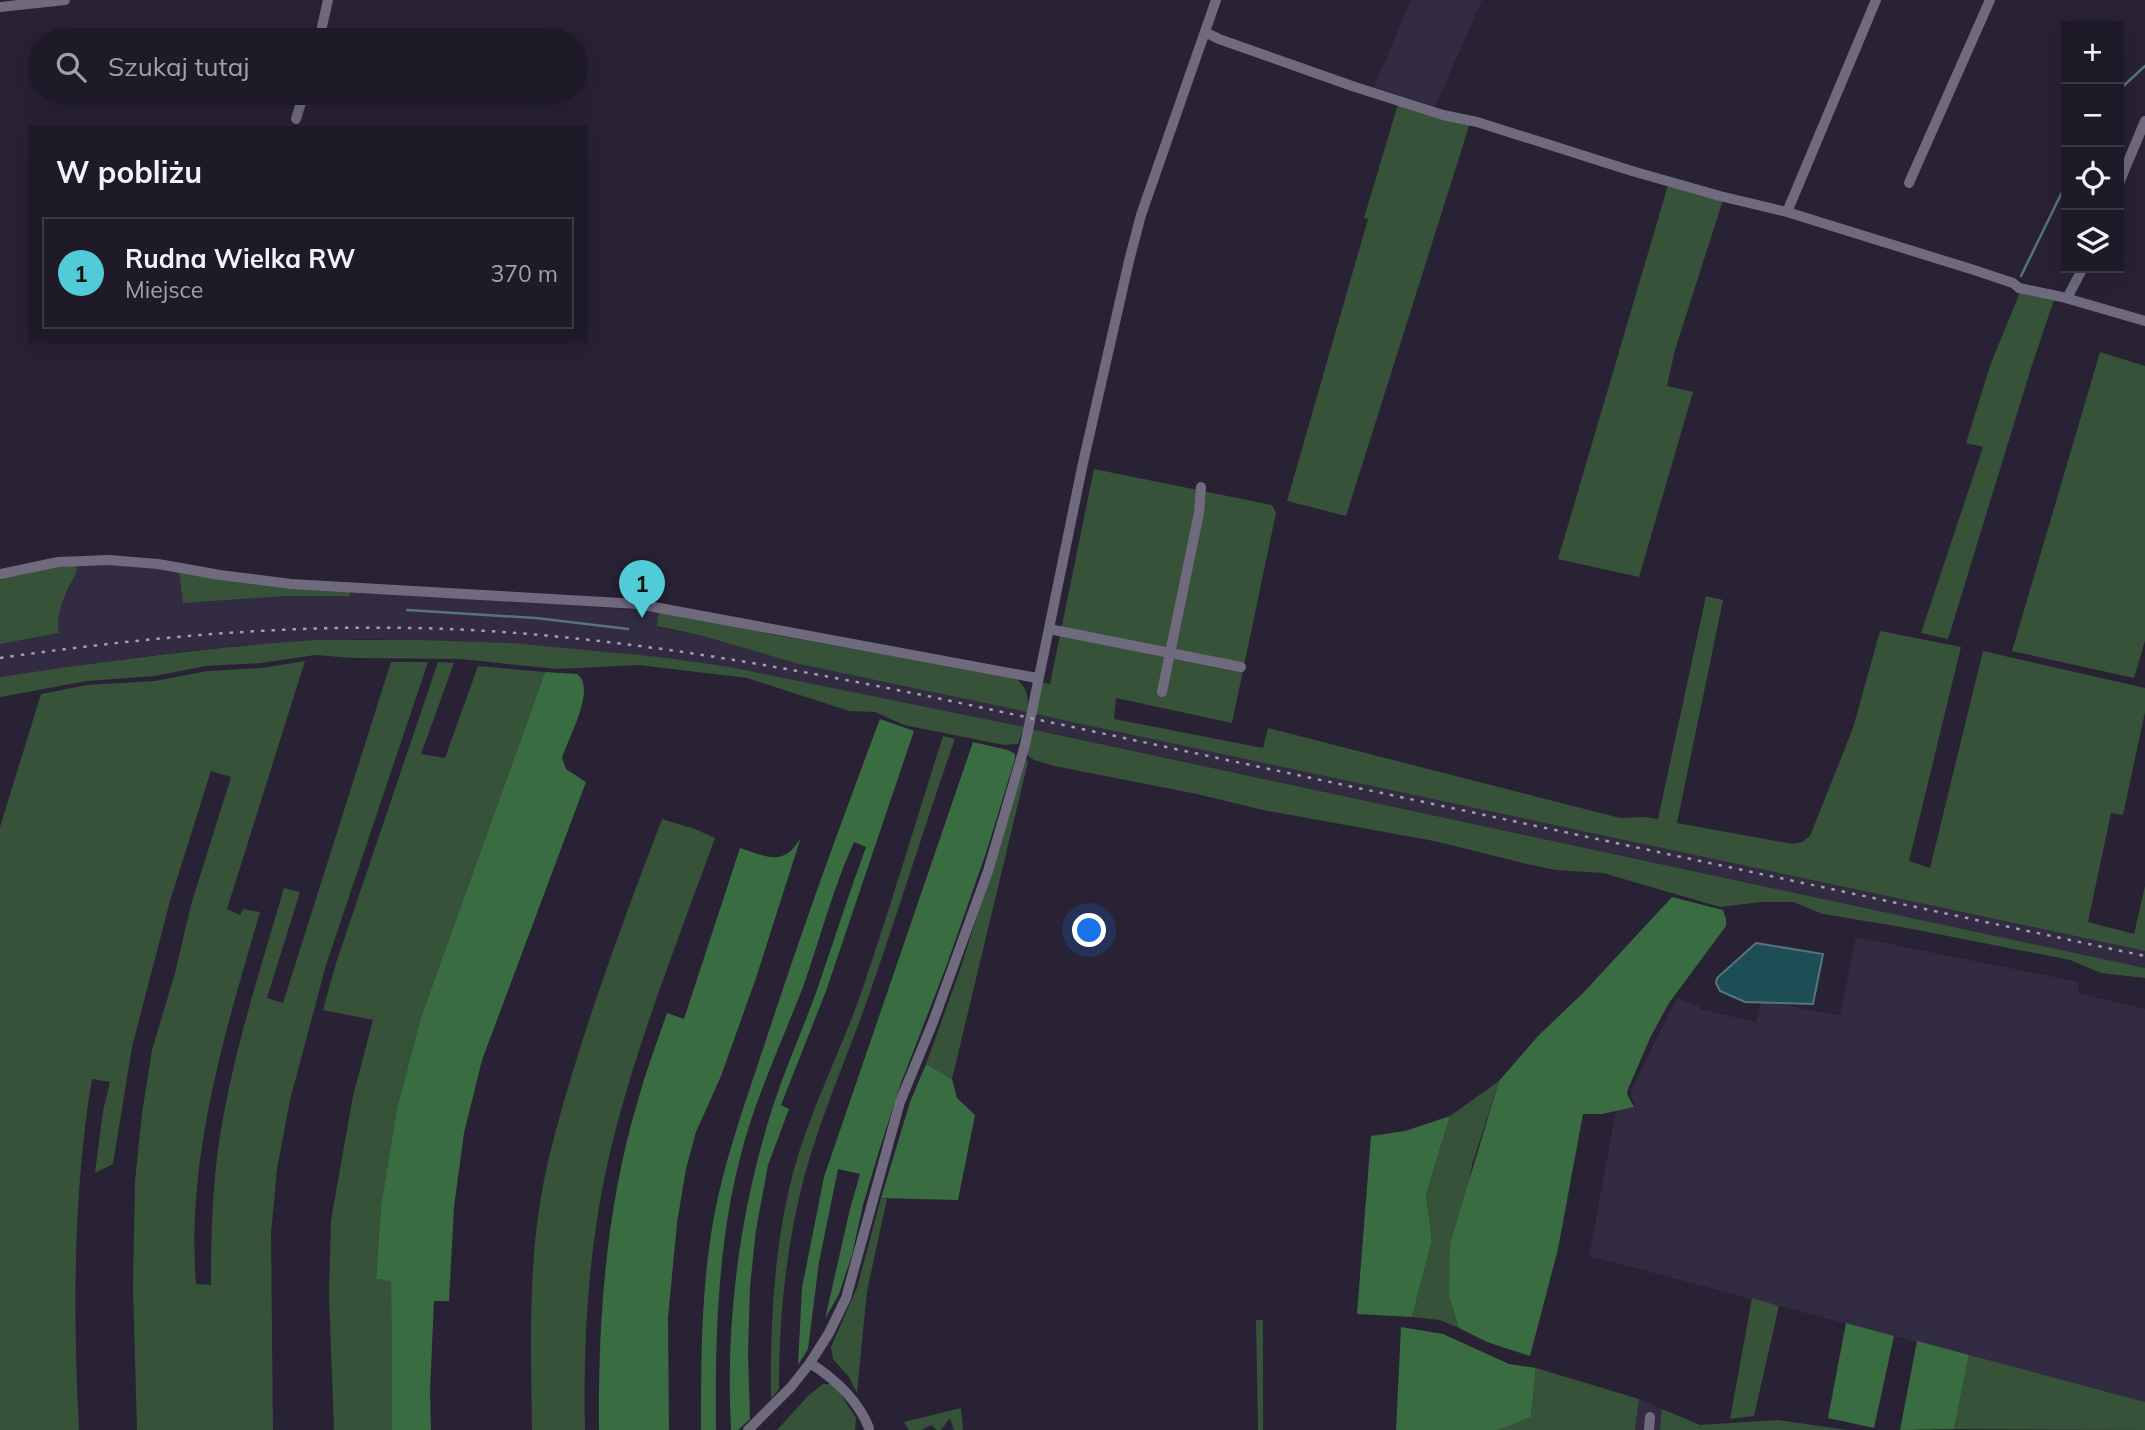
<!DOCTYPE html>
<html lang="pl">
<meta charset="utf-8">
<style>
:root{--surface:#1e1a27;--page:#26232f;--text:#f1f3f6;--muted:#a1a1a7;--line:#3c3844;--accent:#52cbd9}
body{margin:0;font-family:Mulish,sans-serif;background:var(--page);color:var(--text)}
.controls{position:absolute;right:21px;top:21px;display:grid;overflow:hidden;border-radius:0px;box-shadow:0 7px 28px #0002}
.controls button{width:63px;height:63px;display:grid;place-items:center;padding:0;border:0;border-bottom:2px solid var(--line);background:var(--surface);color:var(--text);font:35px sans-serif}
.you{position:absolute;left:1090px;top:931px;width:24px;height:24px;margin:-18px;border:5px solid #fff;border-radius:50%;background:#1a73e8;box-shadow:0 0 0 10px #1a73e833}
.badge{display:grid;place-items:center;width:46px;height:46px;border-radius:50%;background:var(--accent);color:#111;font-size:23px;font-weight:700}
.pin{position:absolute;translate:-50% -58px;filter:drop-shadow(0 2px 4px #0008)}
.pin::after{content:'';position:absolute;top:37px;width:24px;height:21px;background:inherit;clip-path:polygon(0 0,100% 0,50% 100%)}
.list{margin:0;padding:0;list-style:none}
h2{display:flex;justify-content:space-between;align-items:center;height:91px;margin:0;padding:0 28px;font-size:30px}
h2 small{font-size:23px;font-weight:400;color:var(--muted)}
.list li{display:grid;grid-template-columns:46px 1fr auto;gap:21px;align-items:center;box-sizing:border-box;height:112px;margin:0 14px 14px;padding:0 14px;border:2px solid var(--line);border-radius:0px}
.list b{display:block;font-size:26px;white-space:nowrap}
.list p{margin:0;font-size:23px;white-space:nowrap;color:var(--muted)}
.list em{font-size:23px;font-style:normal;color:var(--muted)}
.icon{flex:none;width:38px;height:38px;fill:none;stroke:currentColor;stroke-width:2;stroke-linecap:round;stroke-linejoin:round}
.map{position:relative;flex:none;width:2145px;height:1430px;overflow:hidden}
.search{position:absolute;background:var(--surface);box-shadow:0 7px 28px #0002;left:28px;top:28px;width:560px;height:77px;display:flex;align-items:center;gap:18px;box-sizing:border-box;padding:0 24px;border-radius:38px;color:var(--muted);font-size:26px}
.panel{position:absolute;background:var(--surface);box-shadow:0 7px 28px #0002;left:28px;top:126px;width:560px;height:217px;border-radius:0px}
.map>svg:first-child{display:block}
.built{fill:#322b42}
.green{fill:#365239}
.forest{fill:#396c40}
.water{fill:#1d4e55;stroke:#54757e;stroke-width:2}
.lines{fill:none;stroke-linecap:round;stroke-linejoin:round}
.stream{stroke:#54757e;stroke-width:2.5}
.street{stroke:#706a7f;stroke-width:10}
.rail{stroke:#a29fac;stroke-width:2.5;stroke-dasharray:3.5 7;stroke-linecap:butt}
</style>
<div class="map">
<svg width="2145" height="1430" viewBox="0 0 2145 1430">
<rect width="100%" height="100%" fill="#282234"/>
<path class="built" d="M1411,0H1482L1435,107L1374,87Z
M110,564L179,571L184,603L287,596H349L350,592L659,611L657,627L699,635L799,664L1324,774L2145,951V968L1024,727L730,667L512,643L362,639L235,646L138,657L0,677V644L59,633V610L77,571L76,565Z
M1856,937L2079,982L2078,993L2145,1009V1402L1589,1256L1616,1111L1634,1107L1635,1104L1631,1097L1632,1088L1677,998L1699,1006V1009L1756,1022L1761,1001L1840,1015Z
M1639,1399L1700,1425L1778,1420L1847,1430H1635Z"/>
<path class="green" d="M1398,104L1470,123L1346,516L1287,501L1368,219L1364,218Z
M1668,185L1723,200L1675,350L1667,386L1693,392L1639,577L1558,559Z
M2021,290L2055,297L2032,365L1948,639L1921,633L1983,447L1966,443L1991,363Z
M2100,352L2145,366V641L2134,678L2012,651Z
M1094,469L1272,505L1276,513L1232,723L1116,698L1114,719L1263,748L1268,728L1620,818L1644,817L1658,819L1706,596L1723,600L1677,823L1793,844L1802,842L1810,836L1853,728L1880,631L1961,647L1909,861L1930,868L1983,651L2145,688V712L2123,815L2111,813L2088,922L2134,934L2145,886V951L1035,714L1042,682L1050,684Z
M76,565L77,571C67,592 55,610 59,633L0,644V577L49,566Z
M179,571L350,592V596H287L183,603Z
M659,611L770,634L1015,678C1028,688 1029,697 1027,712L799,664L699,635L657,626Z
M316,640H420L512,643L659,657L730,667L1024,727L1018,744L1004,745L904,725L875,712L849,711L747,678L639,665L556,669L461,659L354,658L315,655L261,663L206,666L155,676L87,681L0,697V677C105,661 210,647 316,640Z
M305,661L227,909L240,915L243,909L260,912C225,1032 186,1158 196,1284L211,1285C211,1242 212,1200 217,1157C229,1065 258,977 284,888L300,892L267,998L283,1003L391,662H428L326,965L290,1100L277,1169L271,1234L273,1430H137L133,1288L135,1181L142,1113L152,1050L175,973L191,905L231,777L211,771L170,901L132,1047L113,1164L95,1173L103,1111L110,1082L92,1079C73,1191 73,1316 79,1430H0V827L41,694L87,685L155,681L207,671L262,668Z
M438,662L454,663L421,754L445,758L478,666L545,672L421,1017L397,1108L381,1206L376,1279L391,1280L392,1430H334L329,1295L331,1220L353,1096L373,1020L323,1010L336,963Z
M1031,729L2145,968V978L2101,973L2070,960L1907,928L1823,914L1793,902H1761L1720,907L1603,873L1555,870L1527,864L1434,841L1263,810L1197,794L1054,766L1034,760L1027,755Z
M943,736L955,739C925,824 899,910 869,995C848,1055 822,1113 805,1174C786,1245 779,1316 779,1389L771,1399C770,1322 774,1247 793,1173C809,1113 838,1057 859,999C889,912 915,824 943,736Z
M1026,760L1028,762L952,1079L926,1064L960,970Z
M662,819L695,829L715,838C676,946 632,1054 607,1166C588,1252 583,1342 585,1430H532C531,1353 528,1273 541,1197C548,1155 560,1115 572,1074C598,988 630,903 662,819Z
M1499,1081L1472,1165L1449,1297L1459,1328L1440,1320L1412,1317L1432,1240L1426,1195L1450,1116Z
M881,1198L887,1199L867,1291L857,1393L849,1377L833,1359L831,1347L857,1288Z
M1752,1298L1779,1306L1754,1416L1730,1419Z
M1256,1320H1263V1430H1258Z
M1969,1355L2145,1402V1430L1954,1429Z
M1536,1368L1639,1399L1635,1430H1499L1531,1417Z
M823,1384H834L856,1418L855,1430H777L808,1396Z
M961,1408L963,1430H954L950,1418L941,1430H937L931,1425L922,1430H909L904,1422Z
M1662,1409L1700,1425L1778,1420L1847,1430H1660Z"/>
<path class="forest" d="M545,672L577,674C597,688 568,738 562,758L566,769L586,782L482,1060L464,1133L454,1207L449,1301H434L430,1391L431,1430H392L391,1281L376,1279L381,1206L397,1108L421,1017Z
M880,719L914,731L826,991L781,1105L789,1109L768,1165L756,1230L750,1287L748,1354L750,1419L738,1430H731C725,1320 740,1210 773,1106C786,1066 804,1027 818,987C834,940 849,893 866,847L854,842C833,888 820,939 803,987C786,1031 766,1075 751,1120C718,1221 715,1325 716,1430H701C701,1353 701,1273 718,1197C730,1144 749,1092 766,1040C801,932 840,825 880,719Z
M973,742L1008,750L1015,754V759L986,853L946,967L901,1083L879,1151L863,1205L852,1255L839,1294L825,1319L850,1209L860,1174L838,1169L819,1262L808,1349L798,1365L802,1288L824,1177Z
M801,837L756,978L721,1076L696,1132L686,1169L677,1223L668,1318L669,1430H599C598,1319 606,1207 638,1100C646,1071 657,1042 667,1013L684,1019L740,848C768,857 785,867 801,837Z
M1672,897L1723,910L1726,919V926L1669,1003L1651,1036L1628,1089L1627,1094L1634,1107L1602,1114H1583L1558,1249L1530,1356L1487,1342L1459,1328L1449,1297L1450,1244L1499,1081L1538,1036L1583,993Z
M926,1064L952,1079L957,1098L975,1115L958,1200L881,1198L910,1102Z
M1450,1116L1426,1195L1432,1240L1412,1317L1357,1314L1371,1136L1405,1131Z
M1846,1323L1894,1336L1874,1428L1828,1418Z
M1401,1327L1443,1334L1509,1364L1536,1368L1531,1417L1499,1430H1396Z
M1917,1341L1969,1355L1954,1429L1900,1430Z"/>
<path class="water" d="M1756,943L1823,954L1813,1004L1745,1002L1720,991L1716,983L1717,978Z"/>
<g class="lines">
<path class="stream" d="M2119,90L2145,66
M2021,276L2066,184
M407,610L536,618L628,629"/>
<path class="street" d="M0,7L65,0
M1205,32L1219,39L1352,86L1443,115L1477,122L1632,171L1720,196L1787,212L1974,270L2013,283L2019,288L2062,297L2145,321
M319,40L328,0
M296,119L304,93
M1909,183L1990,0
M2119,183L2145,121
M1787,212L1876,0
M2067,298L2083,268
M0,574L58,562L109,560L158,564L220,575L291,584L638,604L1037,678
M1049,629L1241,667
M1162,692L1199,513L1201,487
M810,1363C835,1379 858,1400 869,1428
M748,1430L791,1387L810,1363L829,1333L846,1298L900,1102L933,1022L988,871L1025,745L1083,463L1129,261L1141,215L1216,0
M1649,1430L1650,1417"/>
<path class="rail" d="M0,658C166,634 334,620 502,632C647,642 789,668 932,697L2145,956"/>
</g>
</svg>
<div class="controls">
<button>+</button>
<button>−</button>
<button><svg class="icon" aria-label="locate" viewBox="0 0 24 24"><circle cx="12" cy="12" r="6"/><path d="M12 2v4M12 18v4M2 12h4M18 12h4"/></svg></button>
<button><svg class="icon" aria-label="layers" viewBox="0 0 24 24"><path d="M12 4l9 5-9 5-9-5zM3 14l9 5 9-5"/></svg></button>
</div>
<div class="you"></div>
<div class="pin badge" style="left:642px;top:618px">1</div>
<div class="search"><svg class="icon" aria-label="search" viewBox="0 0 24 24"><circle cx="10" cy="10" r="6"/><path d="M15 15l6 6"/></svg>Szukaj tutaj</div>
<section class="panel">
<h2>W pobliżu<small></small></h2>
<ul class="list">
<li><span class="badge">1</span><div><b>Rudna Wielka RW</b><p>Miejsce</p></div><em>370 m</em></li>
</ul>
</section>
</div>
